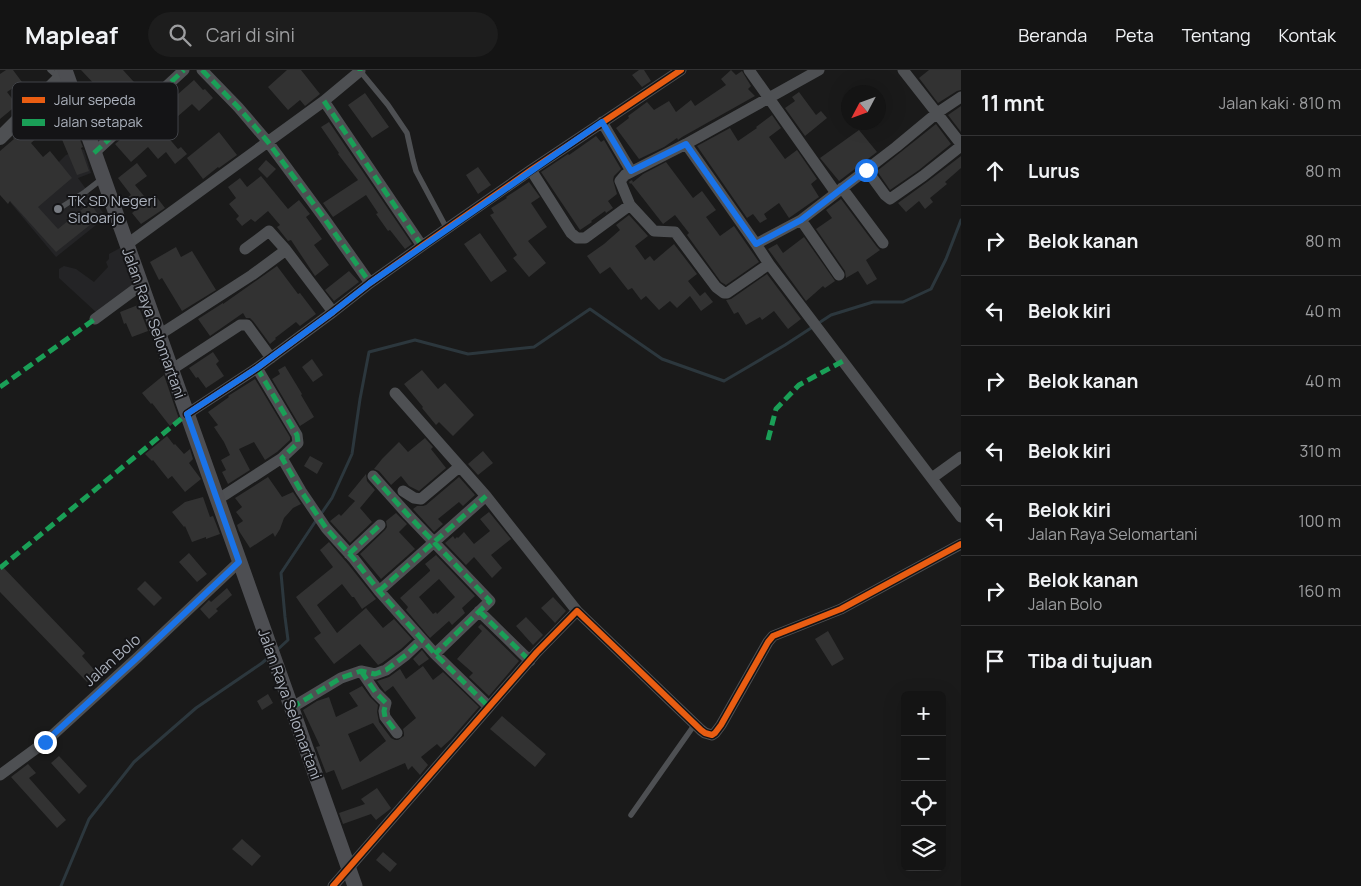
<!DOCTYPE html>
<html lang="id">
<meta charset="utf-8">
<style>
:root{--surface:#141414;--page:#1d1d1d;--text:#f1f3f6;--muted:#9d9ea0;--line:#333334}
body{margin:0;font-family:Manrope,sans-serif;background:var(--page);color:var(--text)}
.controls{position:absolute;right:15px;bottom:15px;display:grid;overflow:hidden;border-radius:8px;box-shadow:0 5px 20px #0002}
.controls button{width:45px;height:45px;display:grid;place-items:center;padding:0;border:0;border-bottom:1px solid var(--line);background:var(--surface);color:var(--text);font:25px sans-serif}
.compass{position:absolute;left:841px;top:15px;width:45px;height:45px;border-radius:50%;background:var(--surface);box-shadow:0 5px 20px #0002;rotate:229deg}
.stop{position:absolute;width:15px;height:15px;margin:-11px;border:4px solid #1a73e8;border-radius:50%;background:#fff}
.stop.end{background:#1a73e8;border-color:#fff;box-shadow:0 1px 5px #0008}
.list{margin:0;padding:0;list-style:none}
h2{display:flex;justify-content:space-between;align-items:center;height:65px;margin:0;padding:0 20px;font-size:21px}
h2 small{font-size:16px;font-weight:400;color:var(--muted)}
.list li{display:grid;grid-template-columns:32px 1fr auto;gap:15px;align-items:center;box-sizing:border-box;height:70px;padding:0 20px;border-top:1px solid var(--line)}
.list b{display:block;font-size:19px;white-space:nowrap}
.list p{margin:0;font-size:16px;white-space:nowrap;color:var(--muted)}
.list em{font-size:16px;font-style:normal;color:var(--muted)}
.icon{flex:none;width:28px;height:28px;fill:none;stroke:currentColor;stroke-width:2;stroke-linecap:round;stroke-linejoin:round}
.map{position:relative;flex:none;width:961px;height:816px;overflow:hidden}
header{display:flex;align-items:center;gap:30px;box-sizing:border-box;height:70px;padding:0 25px;background:var(--surface);border-bottom:1px solid var(--line)}
header strong{font-size:24px}
nav{display:flex;gap:28px;margin-inline-start:auto;font-size:18px}
.search{width:350px;height:45px;background:var(--page);display:flex;align-items:center;gap:12px;box-sizing:border-box;padding:0 18px;border-radius:28px;color:var(--muted);font-size:19px}
main{display:flex}
aside{flex:1;background:var(--surface)}
.map>svg:first-child{display:block}
.built{fill:#242426}
.lines{fill:none;stroke-linecap:round;stroke-linejoin:round}
.stream{stroke:#2c373d;stroke-width:3}
.building{fill:#323232;fill-rule:evenodd}
.service{stroke:#4e5053;stroke-width:5.5}
.minor{stroke:#4e5053;stroke-width:11}
.tertiary{stroke:#4e5053;stroke-width:14}
.secondary{stroke:#4d4e52;stroke-width:15}
.quiet{stroke:#1a9f57;stroke-width:5;stroke-dasharray:10 5;stroke-linecap:butt}
.cycleway-casing{stroke:#141416;stroke-width:9}
.cycleway{stroke:#e95d12;stroke-width:6}
.route{stroke:#1a73e8;stroke-width:6}
.poi-dot{fill:#787c83;stroke:#141416;stroke-width:2}
.labels{text-anchor:middle;dominant-baseline:central;stroke-width:4;stroke-linejoin:round;paint-order:stroke}
.poi-label{font-size:15px;fill:#abb1bc;stroke:#141416;text-anchor:start}
.street-label{font-size:15px;fill:#abb1bc;stroke:#141416}
.key{fill:#141416;stroke:#414348;stroke-width:1}
.key-label{font-size:14px;fill:#abb1bc}
</style>
<header>
<strong>Mapleaf</strong>
<div class="search"><svg class="icon" aria-label="search" viewBox="0 0 24 24"><circle cx="10" cy="10" r="6"/><path d="M15 15l6 6"/></svg>Cari di sini</div>
<nav><a>Beranda</a><a>Peta</a><a>Tentang</a><a>Kontak</a></nav>
</header>
<main>
<div class="map">
<svg width="961" height="816" viewBox="0 0 961 816">
<rect width="100%" height="100%" fill="#1a1a1a"/>
<path class="built" d="M81,79L84,80L91,103L78,108L106,147L56,187L10,132L58,93L66,85Z
M120,178L134,215L97,243L59,208V199L64,196L76,199L94,212L108,197L106,192L109,189V184Z"/>
<g class="lines">
<path class="stream" d="M321,444L332,428L352,384L360,329L369,282L415,270L468,284L534,277L590,239L662,289L724,311L785,275L831,245L873,232H903L931,219L946,189L961,150
M276,581L288,570L285,547L281,503L317,449
M61,816L89,749L134,692L196,638L262,593L269,587"/>
</g>
<path class="building" d="M6,0H13L22,12L7,22L17,35L0,49V4Z
M81,0H123L144,23L121,43L122,47L113,55L110,42L97,47L86,21L97,17Z
M287,0H301L320,24L305,36L300,30L288,40L268,17Z
M639,0H644L651,11L642,17L632,5Z
M731,0L736,5L742,1L751,16L748,19L755,26L682,67L678,70L677,68L664,77L639,89L616,58L629,48L628,46L647,32L654,40L669,31L676,42L691,30L695,36L726,15L721,9Z
M929,0H961V20L957,21L938,33L919,8Z
M194,10L203,20L205,19L213,28L199,41L192,34L177,47L162,31L174,19L178,24Z
M799,22L816,45L821,41L827,48L805,66L785,38L795,31L792,27Z
M365,23L389,57L372,68L348,35Z
M64,30L83,77L81,78L89,101L77,105L55,53L31,73L43,87L50,81L72,108L38,137L58,159L90,133L100,147L56,182L10,131L8,134L0,125V81L14,69L13,68L26,54L46,37Z
M961,36V62L948,45Z
M149,45L178,79L181,77L187,84L175,94L166,82L158,89L148,77L131,92L115,74Z
M772,45L781,58L769,67L785,89L797,80L817,109L811,114L819,127L789,148L779,133L764,144L767,149L760,153L753,144L747,148L697,76L730,58L738,71L757,58L756,57Z
M329,52L412,174L405,179L390,160L388,161L376,144L378,143L366,125L333,147L323,133L358,110L338,84L339,83L321,57Z
M936,54L951,74L919,100L890,120L877,101Z
M859,60L877,82L839,111L820,88Z
M219,62L237,85L219,98L218,97L203,109L187,88Z
M596,66L601,72L604,70L621,99L614,106L613,110L617,124L608,131L613,138L606,143L605,141L591,151L592,152L580,160L541,102L568,84L569,85Z
M961,86V98L945,112L947,114L930,128L933,132L925,139L919,131L906,142L898,133L927,112Z
M266,90L276,99L267,108L258,99Z
M666,92L693,128L702,121L716,140L706,147L720,166L734,156L759,192L726,215L721,212L687,165L689,163L675,145L663,154L631,113L630,114L629,112L630,111L632,110L633,112L632,113L643,104Z
M137,93L147,106L135,115L148,131L155,125L165,138L141,154L132,143L137,139L128,127L131,125L118,108Z
M478,97L491,115L478,124L466,105Z
M261,106L288,139L299,130L310,144L306,147L322,169L314,175L329,195L315,206L291,170L288,171L277,157L280,155L268,141L255,152L251,149L242,156L236,149L239,146L229,134L236,128L228,117L240,108L247,117Z
M529,112L540,127L531,133L547,157L528,171L546,193L529,207L513,188L517,185L490,145L494,143L491,138L507,128L506,127Z
M841,129L877,177L880,180L866,190L877,209L867,215L858,201L846,208L845,201L816,159L832,148L826,140Z
M629,145L648,166L635,176L645,190L650,186L654,191L674,174L697,204L688,211L700,226L705,222L713,232L701,241L690,226L677,238L670,231L659,240L646,226L641,230L632,218L628,220L610,197L600,204L587,186L604,174L620,160L616,155Z
M480,163L507,201L491,212L464,174Z
M804,167L835,211L825,218L823,216L806,231L768,179L777,174L783,183Z
M176,177L181,187L192,181L216,220L182,241L162,208L159,210L150,192Z
M277,196L298,224L300,223L316,244L300,256L296,252L275,268L276,269L270,274L253,251L250,248H246L243,243L210,266L198,249L223,233V234Z
M349,201L359,212L334,231L325,220Z
M767,204L801,249L788,259L774,241L762,250L760,247L746,255L738,242L734,244L726,230L731,229Z
M138,235L148,261L132,267L126,253L124,254L120,242Z
M213,282L219,291L216,294L224,306L206,318L198,307L196,308L189,298Z
M312,289L323,305L313,312L302,297Z
M285,296L302,324L301,325L314,347L300,356L272,309L280,304L278,300Z
M422,300L438,319L445,313L474,345L453,366L439,352L436,355L422,338L423,337L404,314Z
M164,305L179,349L170,356L152,333L151,334L142,323Z
M255,309L290,367V370L277,382L265,390L254,372L239,379L250,400L228,414L222,402L226,400L221,390L230,385L224,372L214,357L218,355L208,342L229,327L228,326Z
M167,366L174,375L175,374L184,384L190,379L193,389L189,393L201,409L185,422L172,406L168,409L153,390L152,391L145,384Z
M425,368L433,377L431,379L446,398L419,421L409,416L401,406L391,415L379,401L374,399L382,389L399,372L408,382Z
M483,381L493,393L478,405L468,394Z
M310,386L323,393L317,404L304,396Z
M366,404L367,411L375,420L360,438L372,452L350,473L330,451L339,444L341,446L355,431L348,426Z
M268,407L282,427L293,422L301,434L293,438L284,448L280,459L275,467L273,463L250,478L239,461L237,455L243,451L236,442L242,437L235,428Z
M459,407L475,425L463,436L459,432L438,449L443,454L434,462L413,439L417,436H423L426,435Z
M203,427L210,447L213,446L220,464L206,469V467L192,472L185,456L184,457L172,442L185,432Z
M489,442L511,469L491,485L502,498L492,508L474,487L466,495L445,473L453,466L455,469L457,467L458,468L464,462L474,474L490,461L480,449Z
M396,443L407,454L399,462L415,479L381,509L360,484L385,460L387,457L386,451Z
M329,472L348,494L376,529L362,539L354,527H352L342,514L317,535L337,563L366,538L383,558L394,549L412,569L401,579L382,593L378,595L360,574L334,594L314,568L321,563L296,527L333,497L320,480Z
M189,483L207,504L197,512L179,492Z
M436,485L475,526L462,538L465,543L452,555L449,551L430,568L406,540L408,537L400,528L430,501V500L425,494ZM439,509L455,527L437,544L436,542L433,544L419,527Z
M0,494L85,583L82,586L97,603L87,612L0,522Z
M145,511L162,528L154,536L137,519Z
M227,518L232,525L216,539L218,541L209,549L200,539L209,530L211,532Z
M553,527L566,541L555,553L541,538Z
M526,547L543,565L533,575L516,556Z
M481,554L519,591L489,626L469,607L473,603L457,589L482,561L478,557Z
M828,561L844,589L832,596L815,569Z
M422,580L429,589L419,596L413,589Z
M423,596L433,610L443,602L479,637L451,669L441,678L437,674L421,687L428,695L420,705L412,696L408,700L405,693L342,720L334,700L326,703L316,677L320,676L303,640L317,631L329,627L336,647L358,636L349,623L362,616L370,627L378,635L377,642L379,652L391,668L395,670H398L404,666V663L403,659L416,648L393,616L385,622L377,611L389,607L400,599L406,609ZM373,653L386,671L360,692L348,664Z
M268,624L273,633L262,640L257,631Z
M502,646L546,684L535,697L490,659Z
M59,686L87,716L79,724L51,693Z
M28,694L36,703L29,708L66,750L57,758L11,707Z
M377,718L391,738L389,740L376,750L371,744L343,754L339,743L365,734L361,729Z
M242,769L261,786L252,796L232,779Z
M383,782L397,794L390,802L376,790Z"/>
<g class="lines">
<path class="service" d="M50,0L58,7
M360,1L388,35L407,63L413,90L416,101L447,159
M57,140L85,122L103,108
M631,745L695,654"/>
<path class="minor" d="M202,0L238,37L268,72L324,148L370,213
M749,0L836,123L896,77L937,43L961,27
M903,0L961,74
M324,31L422,176
M602,52L631,101
M686,74L756,174L769,194L961,447
M94,83L184,0
M866,99L885,125L890,129L923,106L961,76
M531,100L571,163L577,168H585L630,135L620,111L625,105L686,74L819,0
M842,118L883,173
M630,135L654,161L675,162L716,217L724,223H727L769,194
M801,150L839,205
M756,174L801,150L836,123
M126,175L324,31L360,1
M245,179L269,161L286,180L333,242
M95,249L141,215
M159,265L252,205L286,180
M257,298L297,365L298,373L282,388L301,421L326,458L354,489L379,521L435,584L489,637
M171,300L240,255H247L271,288
M395,323L486,426L577,541
M187,344L257,298L333,242L370,213L422,176L531,100L681,0
M373,406L408,445L490,531L435,584
M932,408L961,387
M403,421L414,428L421,429L459,397
M217,430L282,388
M349,484L380,455
M379,521L486,426
M479,541L530,591
M361,601L376,623L386,633L384,641L385,647L397,663
M291,638L341,608L361,601L375,604L386,600L406,585L422,570
M0,705L45,672L137,588L239,492
M333,816L537,582L577,541L701,660L705,663L712,665L715,663L721,655L768,572L773,566L841,539L961,474"/>
<path class="tertiary" d="M0,68L59,9L62,0"/>
<path class="secondary" d="M65,0L355,816"/>
<path class="quiet" d="M202,0L238,37L268,72L324,148L370,213
M360,0V1
M324,31L422,176
M94,83L184,0
M257,298L297,365L298,373L282,388L301,421L326,458L354,489L379,521L435,584L489,637
M0,317L95,249
M768,370L776,339L799,315L843,291
M373,406L408,445L490,531L435,584
M349,484L380,455
M0,498L187,344
M379,521L486,426
M479,541L530,591
M361,601L376,623L386,633L384,641L385,647L397,663
M291,638L341,608L361,601L375,604L386,600L406,585L422,570"/>
<g class="cycleway-casing">
<path id="cycleway" d="M187,344L257,298L333,242L370,213L422,176L531,100L681,0
M333,816L537,582L577,541L701,660L705,663L712,665L715,663L721,655L768,572L773,566L841,539L961,474"/>
</g>
<use href="#cycleway" class="cycleway"/>
</g>
<g class="lines">
<path class="route" d="M45,672L137,588L239,492L187,344L257,298L333,242L370,213L602,52L631,101L686,74L756,174L801,150L866,100"/>
</g>
<circle class="poi-dot" cx="58" cy="139" r="5"/>
<g class="labels">
<g class="poi-label">
<text x="68" y="130">TK SD Negeri<tspan x="68" dy="17">Sidoarjo</tspan></text>
</g>
<g class="street-label">
<text transform="translate(154 253) rotate(70)">Jalan Raya Selomartani</text>
<text transform="translate(112 590) rotate(-42)">Jalan Bolo</text>
<text transform="translate(290 634) rotate(70)">Jalan Raya Selomartani</text>
</g>
</g>
<rect x="12" y="12" width="166" height="58" rx="8" class="key"/>
<rect x="22" y="27" width="23" height="6" fill="#e95d12"/>
<rect x="22" y="49" width="23" height="7" fill="#1a9f57"/>
<g class="key-label">
<text x="54" y="35">Jalur sepeda</text>
<text x="54" y="57">Jalan setapak</text>
</g>
</svg>
<div class="controls">
<button>+</button>
<button>−</button>
<button><svg class="icon" aria-label="locate" viewBox="0 0 24 24"><circle cx="12" cy="12" r="6"/><path d="M12 2v4M12 18v4M2 12h4M18 12h4"/></svg></button>
<button><svg class="icon" aria-label="layers" viewBox="0 0 24 24"><path d="M12 4l9 5-9 5-9-5zM3 14l9 5 9-5"/></svg></button>
</div>
<svg class="compass" viewBox="-18 -18 36 36"><path d="M0-13l5 13h-10z" fill="#e53935"/><path d="M0 13l5-13h-10z" fill="#9d9ea0"/></svg>
<div class="stop" style="left:866px;top:100px"></div>
<div class="stop end" style="left:45px;top:672px"></div>
</div>
<aside>
<h2>11 mnt<small>Jalan kaki · 810 m</small></h2>
<ul class="list">
<li><svg class="icon" aria-label="ahead" viewBox="0 0 24 24"><path d="M12 20V5M6 11l6-6 6 6"/></svg><div><b>Lurus</b></div><em>80 m</em></li>
<li><svg class="icon" aria-label="right" viewBox="0 0 24 24"><path d="M7 20v-9h11M14 6l5 5-5 5"/></svg><div><b>Belok kanan</b></div><em>80 m</em></li>
<li><svg class="icon" aria-label="left" viewBox="0 0 24 24"><path d="M17 20v-9H6M10 6l-5 5 5 5"/></svg><div><b>Belok kiri</b></div><em>40 m</em></li>
<li><svg class="icon" aria-label="right" viewBox="0 0 24 24"><path d="M7 20v-9h11M14 6l5 5-5 5"/></svg><div><b>Belok kanan</b></div><em>40 m</em></li>
<li><svg class="icon" aria-label="left" viewBox="0 0 24 24"><path d="M17 20v-9H6M10 6l-5 5 5 5"/></svg><div><b>Belok kiri</b></div><em>310 m</em></li>
<li><svg class="icon" aria-label="left" viewBox="0 0 24 24"><path d="M17 20v-9H6M10 6l-5 5 5 5"/></svg><div><b>Belok kiri</b><p>Jalan Raya Selomartani</p></div><em>100 m</em></li>
<li><svg class="icon" aria-label="right" viewBox="0 0 24 24"><path d="M7 20v-9h11M14 6l5 5-5 5"/></svg><div><b>Belok kanan</b><p>Jalan Bolo</p></div><em>160 m</em></li>
<li><svg class="icon" aria-label="arrive" viewBox="0 0 24 24"><path d="M6 21V4h12l-3 4 3 4H6"/></svg><div><b>Tiba di tujuan</b></div></li>
</ul>
</aside>
</main>
